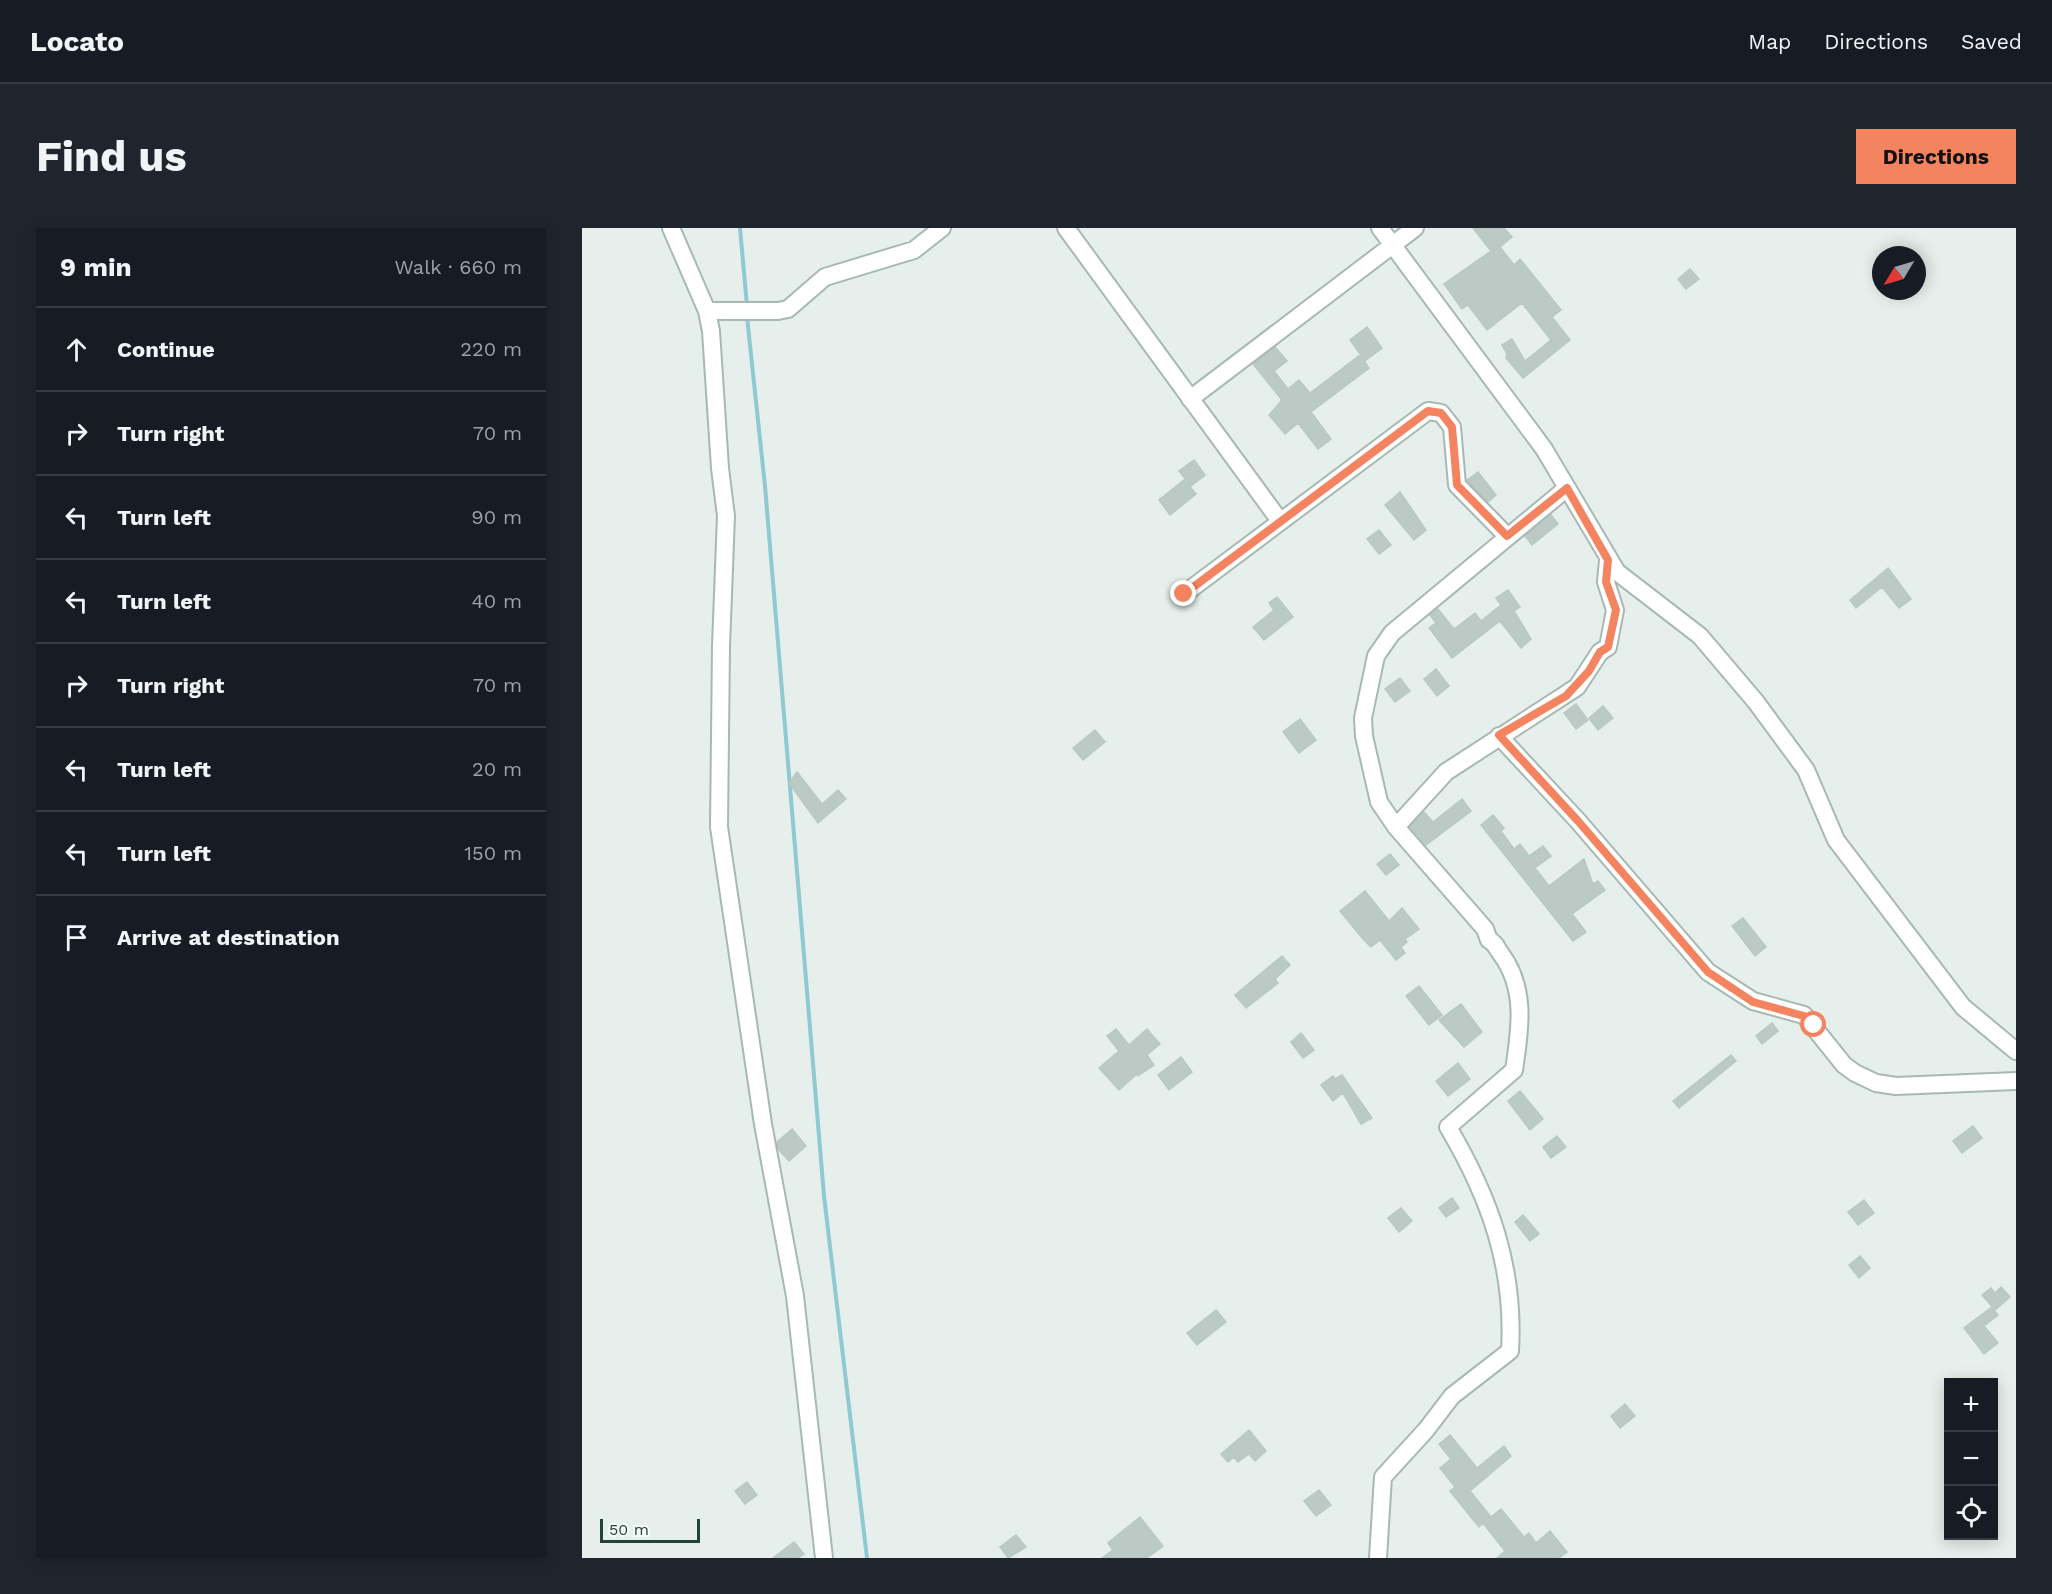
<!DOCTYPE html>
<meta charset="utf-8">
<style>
:root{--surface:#171b24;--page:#20242c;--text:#f1f3f6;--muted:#9ea1a6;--line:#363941;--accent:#f4845f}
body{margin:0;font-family:"Work Sans",sans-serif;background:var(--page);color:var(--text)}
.controls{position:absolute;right:18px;bottom:18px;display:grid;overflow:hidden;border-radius:0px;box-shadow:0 3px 15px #0003}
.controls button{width:54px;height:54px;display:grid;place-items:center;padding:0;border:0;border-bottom:2px solid var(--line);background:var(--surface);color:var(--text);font:30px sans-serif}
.compass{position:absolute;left:1290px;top:18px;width:54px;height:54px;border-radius:50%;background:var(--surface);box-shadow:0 3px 15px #0003;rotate:232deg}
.scale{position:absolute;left:18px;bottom:15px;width:100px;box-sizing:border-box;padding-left:6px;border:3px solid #24423a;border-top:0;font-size:16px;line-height:21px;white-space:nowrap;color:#24423a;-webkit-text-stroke:4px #f7fbf9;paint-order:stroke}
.stop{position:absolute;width:18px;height:18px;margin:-14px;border:4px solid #f4845f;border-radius:50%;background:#fff}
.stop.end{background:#f4845f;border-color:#fff;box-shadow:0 2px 6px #0008}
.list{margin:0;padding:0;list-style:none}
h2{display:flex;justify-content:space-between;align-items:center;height:78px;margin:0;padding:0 24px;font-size:26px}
h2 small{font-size:20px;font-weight:400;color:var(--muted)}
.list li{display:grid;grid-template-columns:39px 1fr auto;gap:18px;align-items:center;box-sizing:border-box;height:84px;padding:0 24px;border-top:2px solid var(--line)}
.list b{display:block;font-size:22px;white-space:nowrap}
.list em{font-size:20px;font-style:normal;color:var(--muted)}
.icon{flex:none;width:33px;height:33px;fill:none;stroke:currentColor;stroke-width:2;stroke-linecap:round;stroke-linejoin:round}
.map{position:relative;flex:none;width:1434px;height:1330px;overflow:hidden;border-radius:0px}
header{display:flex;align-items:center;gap:36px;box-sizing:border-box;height:84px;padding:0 30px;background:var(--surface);border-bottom:2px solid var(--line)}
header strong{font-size:28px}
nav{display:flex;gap:33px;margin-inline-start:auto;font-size:21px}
.intro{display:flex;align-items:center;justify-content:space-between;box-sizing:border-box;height:144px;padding:0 36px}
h1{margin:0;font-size:42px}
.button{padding:15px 27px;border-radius:0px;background:var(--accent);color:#111;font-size:21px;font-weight:700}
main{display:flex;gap:36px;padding:0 36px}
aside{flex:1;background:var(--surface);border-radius:0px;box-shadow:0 3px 15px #0003}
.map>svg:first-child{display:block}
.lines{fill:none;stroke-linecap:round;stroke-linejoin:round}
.stream{stroke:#8ec9d4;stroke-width:4}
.building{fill:#bbcac4;stroke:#b8c9c2;stroke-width:1.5}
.minor-casing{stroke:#a8b8b2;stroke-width:20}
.minor{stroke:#fff;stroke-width:16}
.route{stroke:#f4845f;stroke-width:8}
</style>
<header>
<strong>Locato</strong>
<nav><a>Map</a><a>Directions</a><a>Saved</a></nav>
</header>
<div class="intro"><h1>Find us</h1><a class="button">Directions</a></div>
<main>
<aside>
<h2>9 min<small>Walk · 660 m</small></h2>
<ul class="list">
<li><svg class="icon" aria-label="ahead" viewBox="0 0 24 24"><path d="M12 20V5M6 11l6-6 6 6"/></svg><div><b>Continue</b></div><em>220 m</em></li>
<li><svg class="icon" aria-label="right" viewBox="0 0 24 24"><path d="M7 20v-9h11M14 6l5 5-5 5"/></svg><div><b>Turn right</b></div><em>70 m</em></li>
<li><svg class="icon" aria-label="left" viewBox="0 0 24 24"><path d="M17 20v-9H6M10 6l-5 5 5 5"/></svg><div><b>Turn left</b></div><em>90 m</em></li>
<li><svg class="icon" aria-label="left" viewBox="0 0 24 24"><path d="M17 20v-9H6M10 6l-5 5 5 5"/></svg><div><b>Turn left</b></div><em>40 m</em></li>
<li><svg class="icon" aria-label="right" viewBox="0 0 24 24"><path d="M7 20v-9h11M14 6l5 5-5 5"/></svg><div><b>Turn right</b></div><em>70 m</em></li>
<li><svg class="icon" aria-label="left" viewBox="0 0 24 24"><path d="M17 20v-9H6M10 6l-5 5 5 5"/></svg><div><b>Turn left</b></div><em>20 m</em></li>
<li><svg class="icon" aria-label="left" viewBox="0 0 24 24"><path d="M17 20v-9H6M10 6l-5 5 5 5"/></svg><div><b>Turn left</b></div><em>150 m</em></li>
<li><svg class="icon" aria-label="arrive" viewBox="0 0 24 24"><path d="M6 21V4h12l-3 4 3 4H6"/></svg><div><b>Arrive at destination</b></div></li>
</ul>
</aside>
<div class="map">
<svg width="1434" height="1330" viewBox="0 0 1434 1330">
<rect width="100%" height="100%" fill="#e6efeb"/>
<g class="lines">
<path class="stream" d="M158,0L165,78
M165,89L183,258L242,968L285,1330"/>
</g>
<path class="building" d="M891,0H922L930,9L918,19L932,37L938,31L979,82L970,89L988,112L941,150L924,130L925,126L920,117L930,111L943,133L969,112L940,75L905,102L886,77L880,81L862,56L909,23Z
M1108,41L1117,51L1104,61L1096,51Z
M785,99L800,120L783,133L768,112Z
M693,119L705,133L692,143L706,161L717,152L728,165L778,127L787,140L729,184L749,211L736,221L716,195L703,206L687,187L700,172L671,136Z
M612,232L623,247L609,258L597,243Z
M896,244L914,267L906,274L885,252Z
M602,252L614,266L588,287L577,272Z
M818,264L844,302L832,312L803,277Z
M969,287L976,296L950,317L943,308Z
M797,302L809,317L797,326L785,311Z
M1306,340L1329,371L1317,380L1300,359L1274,380L1268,372Z
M926,362L938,379L932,383L949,411L939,420L918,393L870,430L847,400L854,395L848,387L856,381L872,401L893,385L899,393L919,377L914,370Z
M695,369L711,389L682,412L671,399L692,382L687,375Z
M854,441L867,458L855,468L842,451Z
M818,450L828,463L813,474L803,461Z
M994,476L1006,492L994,501L982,485Z
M1021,478L1031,490L1016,502L1007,490Z
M718,491L734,512L717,525L701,504Z
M513,502L523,514L501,532L491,520Z
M215,544L240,576L256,562L264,571L236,595L207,555Z
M880,571L889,583L844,617L828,599L842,584L851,594Z
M911,587L922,600L919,603L932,621L938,616L947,628L961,618L969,628L953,640L967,658L1002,631L1011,656L1016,653L1023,662L990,686L1004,704L991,713L899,597Z
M808,626L817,637L804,647L795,636Z
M783,663L807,693L820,680L837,701L823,711L825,714L819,719L823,725L814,732L798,712L789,719L781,711L758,683Z
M1161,690L1184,719L1173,728L1150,698Z
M700,728L708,737L693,751L696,755L664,780L653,767Z
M837,758L860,787L847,797L824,768Z
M879,776L900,804L882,819L857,792Z
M1190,795L1196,803L1180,816L1174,808Z
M534,801L547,817L565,801L578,816L565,827L572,837L556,848L555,846L537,862L517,840L537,823L525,808Z
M719,805L732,822L721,830L709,814Z
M1149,827L1154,833L1097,880L1091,873Z
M599,829L610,844L587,862L576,847Z
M876,835L888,851L866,868L854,853Z
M760,847L790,890L779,896L761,865L751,873L739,857L751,848L753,851Z
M938,863L961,891L948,902L926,873Z
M1391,898L1400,910L1380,925L1371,913Z
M210,901L224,918L207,933L196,921L195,914Z
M975,908L984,919L969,930L961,919Z
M870,970L877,980L864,989L857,980Z
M1282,972L1292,985L1276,997L1266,984Z
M819,980L830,993L817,1004L806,990Z
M941,987L957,1006L948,1013L933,994Z
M1278,1028L1288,1040L1277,1050L1267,1037Z
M1419,1059L1428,1069L1413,1082L1400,1067L1409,1060L1413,1065Z
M1410,1079L1416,1087L1402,1098L1416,1115L1402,1126L1382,1100Z
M634,1082L644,1094L615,1117L605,1105Z
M1043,1176L1053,1188L1038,1200L1029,1188Z
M667,1202L684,1223L673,1233L667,1226L656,1234L652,1229L646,1234L639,1226Z
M868,1207L895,1240L922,1218L929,1228L888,1263L909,1289L919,1281L942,1309L947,1305L954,1315L968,1303L985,1324L977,1330H915L923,1323L901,1295L897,1299L868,1263L873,1259L858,1240L869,1231L857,1216Z
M165,1254L175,1267L163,1276L153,1263Z
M737,1262L749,1277L734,1288L722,1273Z
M558,1289L581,1318L565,1330H520L531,1322L526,1315Z
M434,1307L444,1319L426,1330L418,1319Z
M212,1314L222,1326L216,1330H191Z"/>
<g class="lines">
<g class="minor-casing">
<path id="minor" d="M89,0L125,83L129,103L138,240L144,288L139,418L137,599L181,896L213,1068L242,1330
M484,0L698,293
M798,0L962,221L1035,344L1118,408L1174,474L1224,542L1254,612L1381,779L1434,823
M125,83H196L206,81L243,49L332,22L360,0
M608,171L833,0
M602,366L846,183L859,185L870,199L875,257L925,308
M917,508L996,593L1126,744L1171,773L1222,787L1262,837L1273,845L1294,855L1314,858L1434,853
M814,599L864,544L995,459L1018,424L1026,419L1033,382L1024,354L1026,332
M796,1330L801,1249L844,1202L870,1168L928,1123C933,1040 908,970 866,899L932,842C938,802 945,761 919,726C914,720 915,716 907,712L903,701L814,599L797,574L782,508L781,490L794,428L810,405L985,260"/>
</g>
<use href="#minor" class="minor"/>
</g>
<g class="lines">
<path class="route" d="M602,366L846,183L859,185L870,199L875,257L925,308L985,260L1026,332L1024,354L1034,382L1026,419L1018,424L1007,443L984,468L917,507L996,593L1126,744L1171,774L1222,788L1232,797"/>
</g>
</svg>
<div class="controls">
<button>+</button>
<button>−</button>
<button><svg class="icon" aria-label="locate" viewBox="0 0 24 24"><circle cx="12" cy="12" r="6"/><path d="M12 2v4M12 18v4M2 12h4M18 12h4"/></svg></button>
</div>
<svg class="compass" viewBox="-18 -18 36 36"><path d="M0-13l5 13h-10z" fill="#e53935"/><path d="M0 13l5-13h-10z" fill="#9ea1a6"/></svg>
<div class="scale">50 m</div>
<div class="stop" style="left:1232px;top:797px"></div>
<div class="stop end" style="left:602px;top:366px"></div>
</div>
</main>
